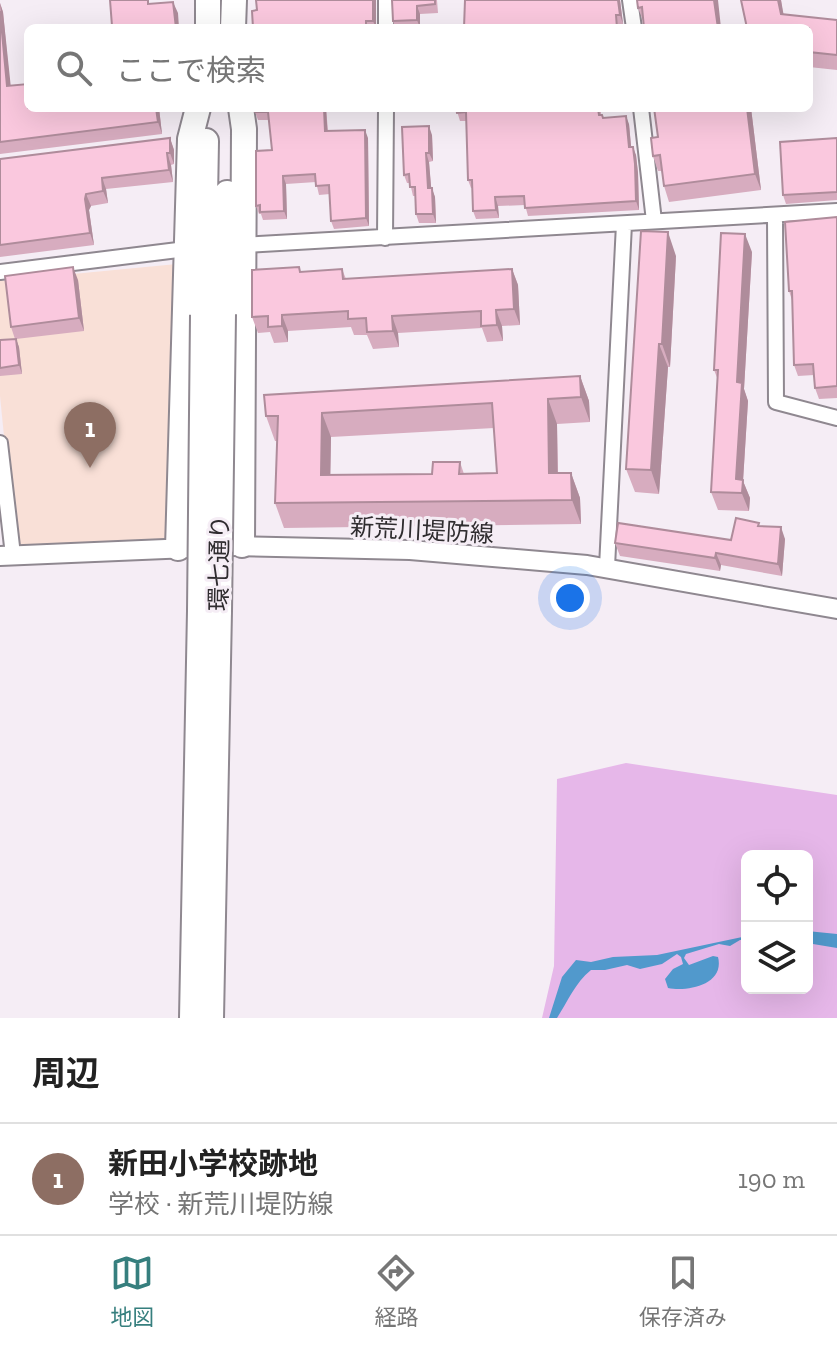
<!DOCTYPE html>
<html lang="ja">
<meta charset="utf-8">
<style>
:root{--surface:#fff;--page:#f2f2f2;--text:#222;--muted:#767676;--line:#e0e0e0;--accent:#367f7e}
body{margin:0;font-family:"Zilla Slab","Noto Sans JP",serif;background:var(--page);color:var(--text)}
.controls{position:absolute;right:24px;bottom:24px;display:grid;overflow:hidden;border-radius:12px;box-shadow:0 8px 32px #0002}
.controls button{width:72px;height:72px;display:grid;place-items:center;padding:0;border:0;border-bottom:2px solid var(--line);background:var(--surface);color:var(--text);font:40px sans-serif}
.you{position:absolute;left:570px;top:598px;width:28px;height:28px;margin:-20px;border:6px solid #fff;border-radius:50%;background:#1a73e8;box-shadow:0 0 0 12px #1a73e833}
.badge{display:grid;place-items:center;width:52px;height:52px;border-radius:50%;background:var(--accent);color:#fff;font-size:26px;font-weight:700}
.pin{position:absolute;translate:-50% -66px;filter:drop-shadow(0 2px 4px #0008)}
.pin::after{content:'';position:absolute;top:42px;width:28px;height:24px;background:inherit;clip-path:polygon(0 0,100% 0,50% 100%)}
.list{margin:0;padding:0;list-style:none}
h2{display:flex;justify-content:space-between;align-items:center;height:104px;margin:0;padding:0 32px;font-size:34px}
h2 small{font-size:26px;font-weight:400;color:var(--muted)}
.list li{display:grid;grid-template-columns:52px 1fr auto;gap:24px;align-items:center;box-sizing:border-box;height:112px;padding:0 32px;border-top:2px solid var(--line)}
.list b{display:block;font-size:30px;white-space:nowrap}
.list p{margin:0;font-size:26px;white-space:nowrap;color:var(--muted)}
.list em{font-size:26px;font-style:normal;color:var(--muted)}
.icon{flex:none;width:44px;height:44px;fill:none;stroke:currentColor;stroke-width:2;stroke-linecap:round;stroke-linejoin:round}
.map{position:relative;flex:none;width:837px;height:1018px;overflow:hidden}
.search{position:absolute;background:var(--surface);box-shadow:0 8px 32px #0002;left:24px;right:24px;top:24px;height:88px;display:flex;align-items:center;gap:20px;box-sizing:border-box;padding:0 28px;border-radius:12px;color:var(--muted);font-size:30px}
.sheet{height:216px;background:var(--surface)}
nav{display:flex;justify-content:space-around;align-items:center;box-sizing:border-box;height:112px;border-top:2px solid var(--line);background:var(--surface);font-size:22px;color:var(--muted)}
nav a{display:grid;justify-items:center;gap:4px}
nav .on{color:var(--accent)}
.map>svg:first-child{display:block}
.education{fill:#f9e0d7}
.green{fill:#e6b7e9;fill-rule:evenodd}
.water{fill:#5199cc}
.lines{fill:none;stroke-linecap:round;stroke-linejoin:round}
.minor-casing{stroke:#8f8890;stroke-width:18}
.tertiary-casing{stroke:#8f8890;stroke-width:22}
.primary-casing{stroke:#8f8890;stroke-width:28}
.minor{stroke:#fff;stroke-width:14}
.tertiary{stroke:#fff;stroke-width:18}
.primary{stroke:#fff;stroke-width:24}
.primary-bridge-casing{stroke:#8f8890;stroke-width:28;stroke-linecap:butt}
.primary-bridge{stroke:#fff;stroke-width:24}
.wall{fill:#d7acbf;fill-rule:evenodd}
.shaded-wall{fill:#af8c9b}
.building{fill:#fac8de;stroke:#af8c9b;stroke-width:2;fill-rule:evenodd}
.labels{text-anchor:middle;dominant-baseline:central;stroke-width:6;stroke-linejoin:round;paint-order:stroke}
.street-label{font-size:24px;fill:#2f2c2f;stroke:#f5edf5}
</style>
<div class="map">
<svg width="837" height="1018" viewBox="0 0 837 1018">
<rect width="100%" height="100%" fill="#f5edf5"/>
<path class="education" d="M177,264L168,541L21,552L15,546L0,396V281Z"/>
<path class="green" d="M626,763L837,795V1018H542L554,966L557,779ZM747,856H807V988H747Z"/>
<path class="water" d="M807,931L837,934V948L807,943Z
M747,936V940H740L730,946L719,944L686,954L684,958L689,965L713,956L718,957C725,985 687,992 668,988L665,979L673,969L683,964L681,957L677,954L662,964L640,969L627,965L605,970H591C575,983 568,1001 557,1018H549L562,977L576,960L591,962L613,957L657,955Z"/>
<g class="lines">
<g class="minor-casing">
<path id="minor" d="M630,0L634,28
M386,28V0
M641,108L654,221
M775,217L776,402L837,418
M385,238L386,108
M243,245L837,211
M0,272L186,249
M0,443L13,555
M607,567L624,224"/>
</g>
<g class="tertiary-casing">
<path id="tertiary" d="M231,546L410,550L587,565L837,609
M0,556L189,548"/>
</g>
<g class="primary-casing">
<path id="primary" d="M208,28V0
M233,28L234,0
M241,108L244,129L242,545
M223,314L227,193
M203,315L206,141
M178,548L190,139L198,108
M192,1018L200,611
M211,1018L219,611"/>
</g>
<use href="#minor" class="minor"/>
<use href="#tertiary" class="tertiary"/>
<use href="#primary" class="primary"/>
<g class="primary-bridge-casing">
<path id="primary-bridge" d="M200,611L203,315
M219,611L223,314"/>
</g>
<use href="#primary-bridge" class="primary-bridge"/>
</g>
<path class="wall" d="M376,0V28H253L257,10Z
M392,0H437L438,13L420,14V28H395L393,21Z
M620,0L623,24L464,28Z
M718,0L644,23L638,8Z
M741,0H781L783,15L837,20V70L809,67V28Z
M0,3L3,12L10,86L159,108L162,134L0,154Z
M326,108L328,131L368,138L369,226L334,229L331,221L330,194L319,195L316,182L286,184L287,219L263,220L261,214H259L256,206L272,150L269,120H258L255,112Z
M456,108H601V115L603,118L629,124L631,147L636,155L638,173L639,210L528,216L525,205L498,206L499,218L476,219L473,211L472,188H471L468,180L466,121H460Z
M751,108L761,190L669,202L664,186L662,171H658L653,156L658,137Z
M432,135L433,161L429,162L431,188L435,197L436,223H419L416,214V196H413L410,183H407L404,175Z
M170,138L174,150V164L171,165L173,182L106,189L108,203L91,206L89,210L94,245L0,257V159Z
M837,138V200L786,204L783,195Z
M837,217V398L819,399L815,388L814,375L798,376L794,365L792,300L789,291Z
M752,252L744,389L748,401L743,481L750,498L749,511L718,510L711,492L718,380L714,370Z
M676,256L670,367H668L659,494L635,492L626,469Z
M342,269L346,279L512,269L518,285L520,325L502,326L503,341L487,342L482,328L398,333L399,347L373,349L367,335H354L351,327L288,331V342L274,343L270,332L258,333L252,317L301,272Z
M78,280L84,331L16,339L19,347L22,374L0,376V340L15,339L11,327Z
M580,376L589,401L590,422L557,424L558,473H571L580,498L581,524L284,528L275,503L277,441H275L266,416ZM494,428L497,473L464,474L460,462L432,474L330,475L331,437Z
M760,526L785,539L782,576L721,565L720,571L620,556L615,543L731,540Z"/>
<path class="shaded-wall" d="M373,0H376V28L373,21Z
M618,0H620L623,24L620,15Z
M714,0H718L721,28H718Z
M778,0H781L786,28L781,14Z
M173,2L178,13L179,28H176Z
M0,3L3,12L12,98L7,86Z
M417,6L420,14V28L417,20Z
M156,108H159L162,134L158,122Z
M324,108H326L328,140L325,131Z
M747,108H751L761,190L755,174Z
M626,116L629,124L632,156L629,147Z
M429,126L432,135L433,161L429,153Z
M365,130L368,138L369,226L366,218Z
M170,138L174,150V164L170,153Z
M633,147L636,155L638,173L639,210L636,201Z
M167,153L171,165L173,182L169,170Z
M426,153L429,162L432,197L428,188Z
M283,176L286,184L287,219L284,211Z
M102,178L106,189L108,203L103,191Z
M432,188L435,197L436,223L433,214Z
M86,194L91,206L89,210L94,245L90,233L85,199Z
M495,197L498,206L499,218L496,210Z
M668,232L676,256L670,367L662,344Z
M745,234L752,252L744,389L748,401L743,481L750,498L749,511L736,479L737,382Z
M73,267L78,280L84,331L79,318Z
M512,269L518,285L520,325L514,309Z
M496,310L502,326L503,341L497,325Z
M282,315L288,331V342L282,326Z
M392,316L398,333L399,347L393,331Z
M16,339L19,347L22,374L19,365Z
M659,344L668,367L659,494L651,470Z
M580,376L589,401L590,422L581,397Z
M548,399L557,424L558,498L549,473Z
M322,413L331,437L330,500L321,475Z
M571,473L580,498L581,524L572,500Z
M781,527L785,539L782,576L778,564Z
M716,553L721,565L720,571L715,558Z"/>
<path class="building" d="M110,0H148V4L173,2L176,28H92L112,26Z
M256,0H373V21H366V28H253L252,11L257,10Z
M392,0H435V4L417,6V20L393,21Z
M465,0H618L620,15H616L617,28H464Z
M637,0H714L718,28H644L642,7L638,8Z
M741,0H778L781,14L837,20V55L809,52V28H747Z
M0,11L7,86L28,84V108H156L158,122L0,142Z
M254,108H324L325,131L365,130L366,218L331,221L329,185L316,186L315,174L283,176L284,211L260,212V205L256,206V151L272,150L268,112H255Z
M456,108H598L599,115H602L603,118L626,116L629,147H633L635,164L636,201L525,208L524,196L495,197L496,210L473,211L472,180H468L466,112L457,113Z
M654,108H747L755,174L664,186L660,155L653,156L651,138L658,137Z
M429,126V153H426L428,188H432L433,214H416L415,187H410L409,174L404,175L402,127Z
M170,138V153H167L169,170L102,178L103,191L86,194L85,199L90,233L0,245V159Z
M837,138V192L783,195L780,142Z
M837,217V386L815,388L813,364L794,365L792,291H789L785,222Z
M641,231L668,232L662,344H659L651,470L626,469Z
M721,233L745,234L737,382L742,383L736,479L743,480L742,493L711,492L718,370H714Z
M73,267L79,318L11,327L5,276Z
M299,267L300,272L342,269L343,279L512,269L514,309L496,310L497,325L481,326V311L392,316L393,331L367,332L366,318L348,319V311L282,315V326L268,327V316L252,317V270Z
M16,339L19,365L0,368V340Z
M580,376L581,397L548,399L549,473H571L572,500L275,503L278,416H266L264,395ZM492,403L497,473L459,474L460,462H433L432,474L321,475L322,413Z
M736,518L759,523L758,526L781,527L778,564L716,553L715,558L615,543L618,523L731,540Z"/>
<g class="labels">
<g class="street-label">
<text transform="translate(422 530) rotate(3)">新荒川堤防線</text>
<text transform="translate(219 563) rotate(-89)">環七通り</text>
</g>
</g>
</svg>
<div class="controls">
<button><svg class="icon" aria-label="locate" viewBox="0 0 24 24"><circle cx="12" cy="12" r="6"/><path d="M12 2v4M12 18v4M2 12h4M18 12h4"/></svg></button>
<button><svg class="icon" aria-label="layers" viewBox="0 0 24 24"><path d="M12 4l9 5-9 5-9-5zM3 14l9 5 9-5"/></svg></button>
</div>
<div class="you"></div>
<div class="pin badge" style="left:90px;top:468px;background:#8d6e63">1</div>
<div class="search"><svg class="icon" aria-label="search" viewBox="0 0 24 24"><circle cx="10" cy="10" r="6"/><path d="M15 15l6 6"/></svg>ここで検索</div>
</div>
<section class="sheet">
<h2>周辺<small></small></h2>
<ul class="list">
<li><span class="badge" style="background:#8d6e63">1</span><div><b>新田小学校跡地</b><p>学校 · 新荒川堤防線</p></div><em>190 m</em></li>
</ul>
</section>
<nav>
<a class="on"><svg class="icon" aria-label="map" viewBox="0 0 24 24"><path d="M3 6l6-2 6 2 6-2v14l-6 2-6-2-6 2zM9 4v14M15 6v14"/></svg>地図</a>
<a><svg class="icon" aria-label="directions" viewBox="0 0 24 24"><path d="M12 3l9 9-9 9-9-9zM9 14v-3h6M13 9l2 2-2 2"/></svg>経路</a>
<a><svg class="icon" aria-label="saved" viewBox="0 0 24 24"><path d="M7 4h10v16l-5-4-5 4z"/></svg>保存済み</a>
</nav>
